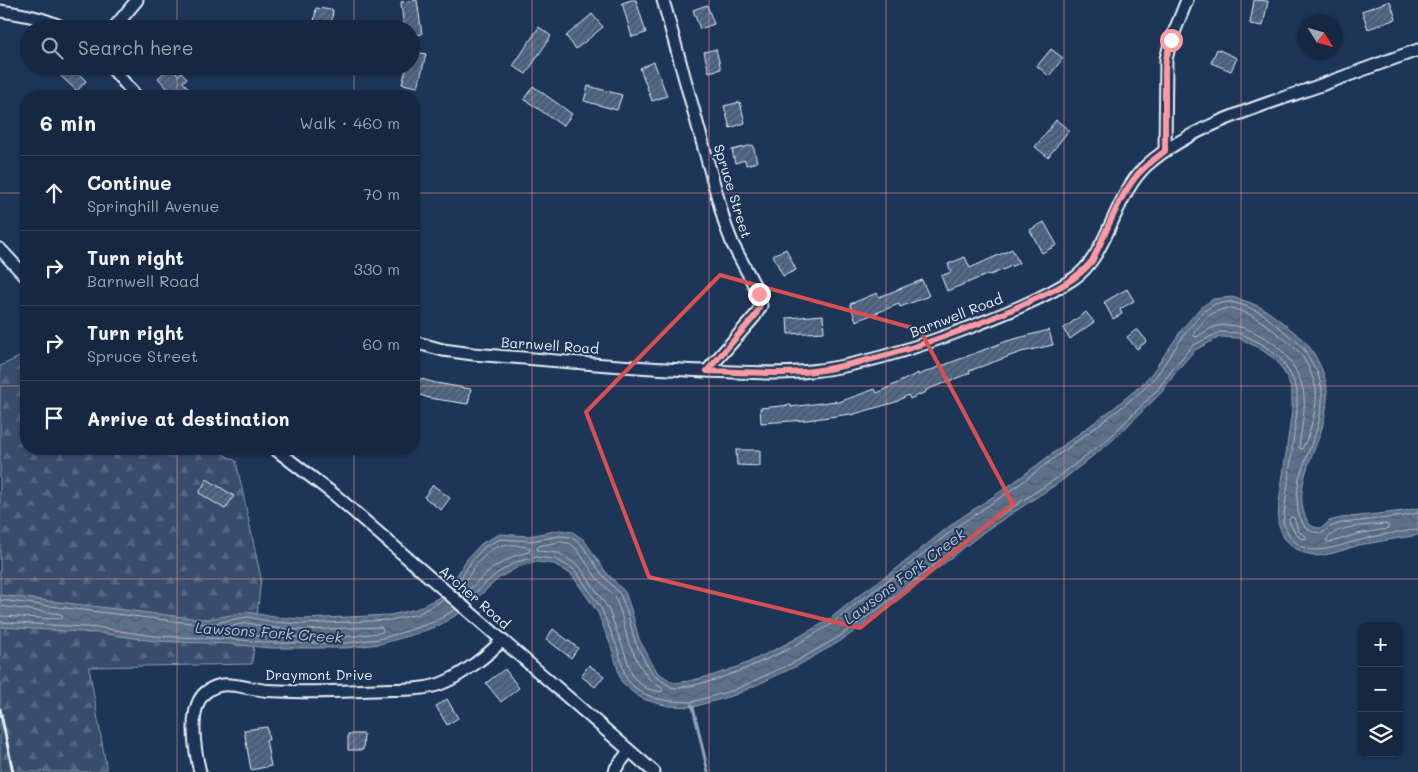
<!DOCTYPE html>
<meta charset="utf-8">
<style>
:root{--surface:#162841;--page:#23344c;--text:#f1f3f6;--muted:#9ea6b1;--line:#35445a}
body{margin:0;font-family:Mali,sans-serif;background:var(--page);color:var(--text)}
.controls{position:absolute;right:15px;bottom:15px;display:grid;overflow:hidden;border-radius:10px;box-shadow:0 1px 4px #0004}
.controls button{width:45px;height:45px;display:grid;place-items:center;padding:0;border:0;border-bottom:1px solid var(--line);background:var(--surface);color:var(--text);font:25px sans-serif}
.compass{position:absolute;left:1298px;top:15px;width:45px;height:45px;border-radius:50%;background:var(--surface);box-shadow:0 1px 4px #0004;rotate:127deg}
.stop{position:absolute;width:15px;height:15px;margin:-11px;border:4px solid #ff9aa2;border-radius:50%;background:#fff}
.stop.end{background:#ff9aa2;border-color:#fff;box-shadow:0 1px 5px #0008}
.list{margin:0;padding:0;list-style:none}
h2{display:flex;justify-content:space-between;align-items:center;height:65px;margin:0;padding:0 20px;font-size:21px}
h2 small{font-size:16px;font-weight:400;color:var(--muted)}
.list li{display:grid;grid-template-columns:32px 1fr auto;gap:15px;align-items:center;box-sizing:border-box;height:75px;padding:0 20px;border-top:1px solid var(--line)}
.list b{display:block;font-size:19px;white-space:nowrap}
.list p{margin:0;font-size:16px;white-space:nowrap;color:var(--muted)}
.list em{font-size:16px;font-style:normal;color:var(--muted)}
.icon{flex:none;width:28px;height:28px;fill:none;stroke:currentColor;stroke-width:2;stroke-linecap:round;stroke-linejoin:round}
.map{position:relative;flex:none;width:1418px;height:772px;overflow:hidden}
.search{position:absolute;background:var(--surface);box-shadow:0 1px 4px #0004;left:20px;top:20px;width:400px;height:55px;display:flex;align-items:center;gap:12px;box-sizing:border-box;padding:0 18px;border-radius:28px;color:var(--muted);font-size:19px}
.panel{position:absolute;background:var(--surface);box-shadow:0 1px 4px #0004;left:20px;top:90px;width:400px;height:365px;border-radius:20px}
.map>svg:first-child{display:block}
.forest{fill:url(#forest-firs);stroke:#909fb2}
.water{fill:url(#water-waves);stroke:#95a4b5}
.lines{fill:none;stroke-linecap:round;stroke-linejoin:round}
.shore{stroke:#b0bdcc;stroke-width:1}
.stream{stroke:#95a4b5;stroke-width:3}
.building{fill:url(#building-hatch);stroke:#e8f1f8}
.street-casing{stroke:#e8f1f8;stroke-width:15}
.street{stroke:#1d3557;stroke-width:11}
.rail{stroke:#e8f1f8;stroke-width:3}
.route{stroke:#ff9aa2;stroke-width:6}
.marked{fill:none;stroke:#da5052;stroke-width:4;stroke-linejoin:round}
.grid{fill:none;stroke:#ff9aa2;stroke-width:1;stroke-opacity:0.55}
.labels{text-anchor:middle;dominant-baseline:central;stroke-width:4;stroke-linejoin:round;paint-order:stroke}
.street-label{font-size:14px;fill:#e8f1f8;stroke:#1d3557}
.water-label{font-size:15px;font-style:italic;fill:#b7c4d1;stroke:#1d3557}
</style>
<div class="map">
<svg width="1418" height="772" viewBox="0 0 1418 772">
<defs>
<pattern id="forest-firs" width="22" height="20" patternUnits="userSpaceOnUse" patternTransform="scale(1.25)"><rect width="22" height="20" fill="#374d6c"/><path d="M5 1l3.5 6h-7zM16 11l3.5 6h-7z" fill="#546782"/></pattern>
<pattern id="water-waves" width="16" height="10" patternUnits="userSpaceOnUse" patternTransform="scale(1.25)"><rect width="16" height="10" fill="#5d7089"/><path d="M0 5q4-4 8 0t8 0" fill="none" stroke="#505a66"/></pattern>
<pattern id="building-hatch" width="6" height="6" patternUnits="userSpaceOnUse" patternTransform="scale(1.25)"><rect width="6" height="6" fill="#495e7a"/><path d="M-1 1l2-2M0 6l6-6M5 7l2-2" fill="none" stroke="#63768e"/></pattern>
</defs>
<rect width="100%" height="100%" fill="#1d3557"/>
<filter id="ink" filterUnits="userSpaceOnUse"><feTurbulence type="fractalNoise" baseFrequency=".02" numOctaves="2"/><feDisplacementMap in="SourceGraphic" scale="10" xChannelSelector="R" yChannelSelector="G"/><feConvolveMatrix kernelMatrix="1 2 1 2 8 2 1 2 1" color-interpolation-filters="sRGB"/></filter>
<g filter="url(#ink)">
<path class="forest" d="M26,354V449H214L236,461L261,578L252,664L89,667L107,772H0V366Z"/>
<path class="water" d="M1232,297C1243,300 1253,303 1264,309C1271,313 1304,339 1308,345C1317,357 1326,375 1327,390C1328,402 1325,416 1322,428C1314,455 1294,486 1305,516C1309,525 1312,528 1322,528L1329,521L1341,518L1404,511L1418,508V535L1359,545L1334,553L1318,556L1304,553L1293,547L1284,538L1278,523L1279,503L1292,410V392L1287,377L1276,360L1259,348L1239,338L1220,337L1195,350L1179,368L1161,393L1113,440L1060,482L985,531L888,608L839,642L797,666L735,695L693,707L669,706L656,703L643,699L631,691L621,681L612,649L598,613L572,575L554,564L537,562L518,567L499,578L463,611L438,626L412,635L380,644L346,648H270L230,644L154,641L100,633L0,627V595L191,618L209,619L247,612L274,617L302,619L391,615L416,609L438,598L449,588L467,559L482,543L500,534L529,536L560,530L573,532L584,540L605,571L625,592L631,609L639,639L657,672L674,683L689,681L714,675L745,664L786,644L827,621L862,593L896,569L956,521L1006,488L1115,407L1140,386L1152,373L1183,328L1200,308L1213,299Z"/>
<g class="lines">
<path class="shore" d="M1231,308C1251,313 1262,321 1278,334C1284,339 1293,345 1298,351C1306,360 1314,378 1316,389C1318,406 1310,435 1302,449H1300L1299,447C1301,431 1307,404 1303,389C1301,378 1291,360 1283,352C1268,337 1239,321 1217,326C1210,328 1203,333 1197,337L1194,336V333C1207,317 1209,311 1231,308Z
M1291,517L1294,518L1299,532L1306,536V539L1300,538C1295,533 1292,528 1289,521Z
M1386,524L1389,526L1387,529L1357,534L1332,542H1328L1326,541C1336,524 1368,526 1386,524Z
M561,542L569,543L576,548L596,577L615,597L621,613L628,642L639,664L649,679L662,688V692L648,689L638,682L632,675L622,645L608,608L580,567L559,553L539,551L537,549L539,546Z
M454,589L471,562L484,547L500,539L530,541L560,536L571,537L581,544L601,573L620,594L627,611L635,641L645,662L655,676L671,687L675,688L690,686L715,680L747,668L789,649L830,625L865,597L899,573L959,525L1009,492L1117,411L1143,390L1156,376L1187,331L1203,312L1215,304L1231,302L1246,306L1263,314L1303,347L1318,374L1322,389V404L1318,426L1299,478L1297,497L1298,512L1304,526L1312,532L1322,533L1332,526L1342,523L1404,516L1418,513
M459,594C466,578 484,548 503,545C510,544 523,546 530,548L529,552L514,556L493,568L462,596
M0,600L190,623L210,624L247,617L274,622L302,624L391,620L418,614L444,599
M467,600L496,574L516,562L536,557L556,559L576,571L602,610L617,647L626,678L634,687L645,694L658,699L670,701L692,702L734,690L795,662L837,638L885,604L982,527L1057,478L1110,437L1157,390L1176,365L1192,346L1220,332L1240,333L1262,344L1280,358L1291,375L1297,390V411L1283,522C1299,563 1325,549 1357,541C1374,536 1401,531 1418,530
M0,606L61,614L63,617L60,619L0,616
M0,622L101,628L154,636L231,639L270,643H345L379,639L410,630L436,621L456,609
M247,623L273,628L302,630L381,627L383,630L382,632L378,633L345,637H271L224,633L222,631L224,628Z"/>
<path class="stream" d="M691,705L693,707L708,772"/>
</g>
<path class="building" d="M417,0L422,34L411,36V29H404L401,2Z
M631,0H636L646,33L632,37L622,3Z
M1254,0L1268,1L1263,26L1250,24Z
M1390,1L1396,19L1368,29L1362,11Z
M707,5L714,24L700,29L693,10Z
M316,8L333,10L331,29H313Z
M592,14L603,27L576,49L566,36Z
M539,27L551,36L526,74L513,66Z
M716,49L721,69L709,72L704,52Z
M1051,49L1063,58L1049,76L1037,66Z
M1217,49L1237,58L1231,71L1211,63Z
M411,51L426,54L418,87L402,84L407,66H411Z
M654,62L667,96L652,101L640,68Z
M50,66H71L86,81L77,91Z
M170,67L178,75L181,72L187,78L183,82L195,96H174L158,78Z
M533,86L572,114L563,126L524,99Z
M588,86L622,95L617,110L584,101Z
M740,102L745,123L730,128L724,106Z
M1056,120L1069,130L1048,157L1035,147Z
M753,145L757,162L746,165L745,160L735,163L732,150Z
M1044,222L1057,245L1042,253L1030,230Z
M786,249L796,270L783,276L773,255Z
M1012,249L1019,263L990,275L989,274L947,291L941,276L951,272L948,264L965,257L970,268Z
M922,280L929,296L900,307L899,304L856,321L850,304L877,293L879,297Z
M1127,289L1134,301L1120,309L1122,314L1113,319L1104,302Z
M1086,312L1094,322L1070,339L1063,329Z
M823,315L824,332L788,334L787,318Z
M1137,329L1147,341L1137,349L1127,337Z
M1049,330L1053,345L1021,352L969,371L970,373L926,390V392L910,399L908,395L896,402L851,415V414L807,420L761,423L760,408L791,405V407L836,401V403L875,389L877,393L918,373V375L1007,341Z
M414,377L436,383L471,389L468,404L429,398L414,393Z
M736,450H760V466L737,465Z
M207,479L234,496L225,509L199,493Z
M433,485L450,498L441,510L424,497Z
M553,629L578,648L571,658L546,639Z
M589,665L604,676L595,687L581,676Z
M505,669L519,688L501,702L486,683Z
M447,699L458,718L447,725L436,706Z
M267,727L269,740H266L271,766L251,770L244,730Z
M348,734H364L363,750H348Z"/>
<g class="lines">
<g class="street-casing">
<path id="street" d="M663,0L725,224L733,245L759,294L761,306L755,316L707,371
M0,11C23,14 45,18 66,29
M113,29L137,0
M110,66L136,96
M1165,151L1166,59L1171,40L1187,0
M0,249L26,277
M414,342L443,350L473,354C551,360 628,368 705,371C740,372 776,375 811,371C864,366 924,345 973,326C1006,313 1044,298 1073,279C1109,255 1113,196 1147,165C1187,129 1253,108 1304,91C1342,78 1380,63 1418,50
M275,449L336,496L654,772
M200,772C195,752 187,707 206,692C219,681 234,685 250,688C260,690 270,691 280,691C312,693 344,691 376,690C396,689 420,691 440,684C458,678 490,654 502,640
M615,772L616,768L629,751"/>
</g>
<use href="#street" class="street"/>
<path class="rail" d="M0,709L13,772"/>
</g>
</g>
<g class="lines" filter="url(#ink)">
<path class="route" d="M759,294L760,306L755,316L707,371C742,372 778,375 813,371C839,368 865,361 891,354C937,340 982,324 1026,303C1050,292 1075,282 1092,261C1107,232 1117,199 1138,174C1146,165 1156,158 1165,151V69L1166,59L1171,40"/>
</g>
<path class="marked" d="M720,275L920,330L1013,504L860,628L649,577L586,412Z"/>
<path class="grid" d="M177,0V29M354,0V29M532,0V772M709,0V772M886,0V772M1064,0V772M1241,0V772M177,66V96M354,66V96M0,193H26M414,193H1418M0,386H26M414,386H1418M177,449V772M354,449V772M0,579H1418"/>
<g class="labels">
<g class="street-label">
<text transform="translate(733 191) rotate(73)">Spruce Street</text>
<text transform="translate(956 315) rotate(-21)">Barnwell Road</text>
<text transform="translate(550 345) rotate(4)">Barnwell Road</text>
<text transform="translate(475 597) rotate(41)">Archer Road</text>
<text x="319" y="674">Draymont Drive</text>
</g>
<g class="water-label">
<text transform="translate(904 576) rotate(-37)">Lawsons Fork Creek</text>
<text transform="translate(269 632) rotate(4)">Lawsons Fork Creek</text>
</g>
</g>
</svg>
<div class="controls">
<button>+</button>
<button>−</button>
<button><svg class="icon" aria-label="layers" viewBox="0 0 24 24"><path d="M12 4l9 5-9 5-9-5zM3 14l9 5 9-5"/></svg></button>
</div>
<svg class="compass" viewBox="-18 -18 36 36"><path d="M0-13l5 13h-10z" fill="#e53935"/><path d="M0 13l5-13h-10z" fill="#9ea6b1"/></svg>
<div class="stop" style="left:1171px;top:40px"></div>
<div class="stop end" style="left:759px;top:294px"></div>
<div class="search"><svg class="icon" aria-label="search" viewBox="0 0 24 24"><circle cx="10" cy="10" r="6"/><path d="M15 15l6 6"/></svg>Search here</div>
<section class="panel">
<h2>6 min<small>Walk · 460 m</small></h2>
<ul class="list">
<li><svg class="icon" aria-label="ahead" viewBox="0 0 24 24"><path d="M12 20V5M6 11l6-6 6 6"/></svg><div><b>Continue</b><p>Springhill Avenue</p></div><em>70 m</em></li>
<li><svg class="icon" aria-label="right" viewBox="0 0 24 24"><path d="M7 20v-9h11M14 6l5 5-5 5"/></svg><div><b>Turn right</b><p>Barnwell Road</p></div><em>330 m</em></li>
<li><svg class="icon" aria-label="right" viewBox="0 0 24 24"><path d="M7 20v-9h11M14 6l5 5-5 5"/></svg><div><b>Turn right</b><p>Spruce Street</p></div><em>60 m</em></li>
<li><svg class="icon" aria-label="arrive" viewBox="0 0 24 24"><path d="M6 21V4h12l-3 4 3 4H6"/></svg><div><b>Arrive at destination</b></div></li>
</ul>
</section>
</div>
